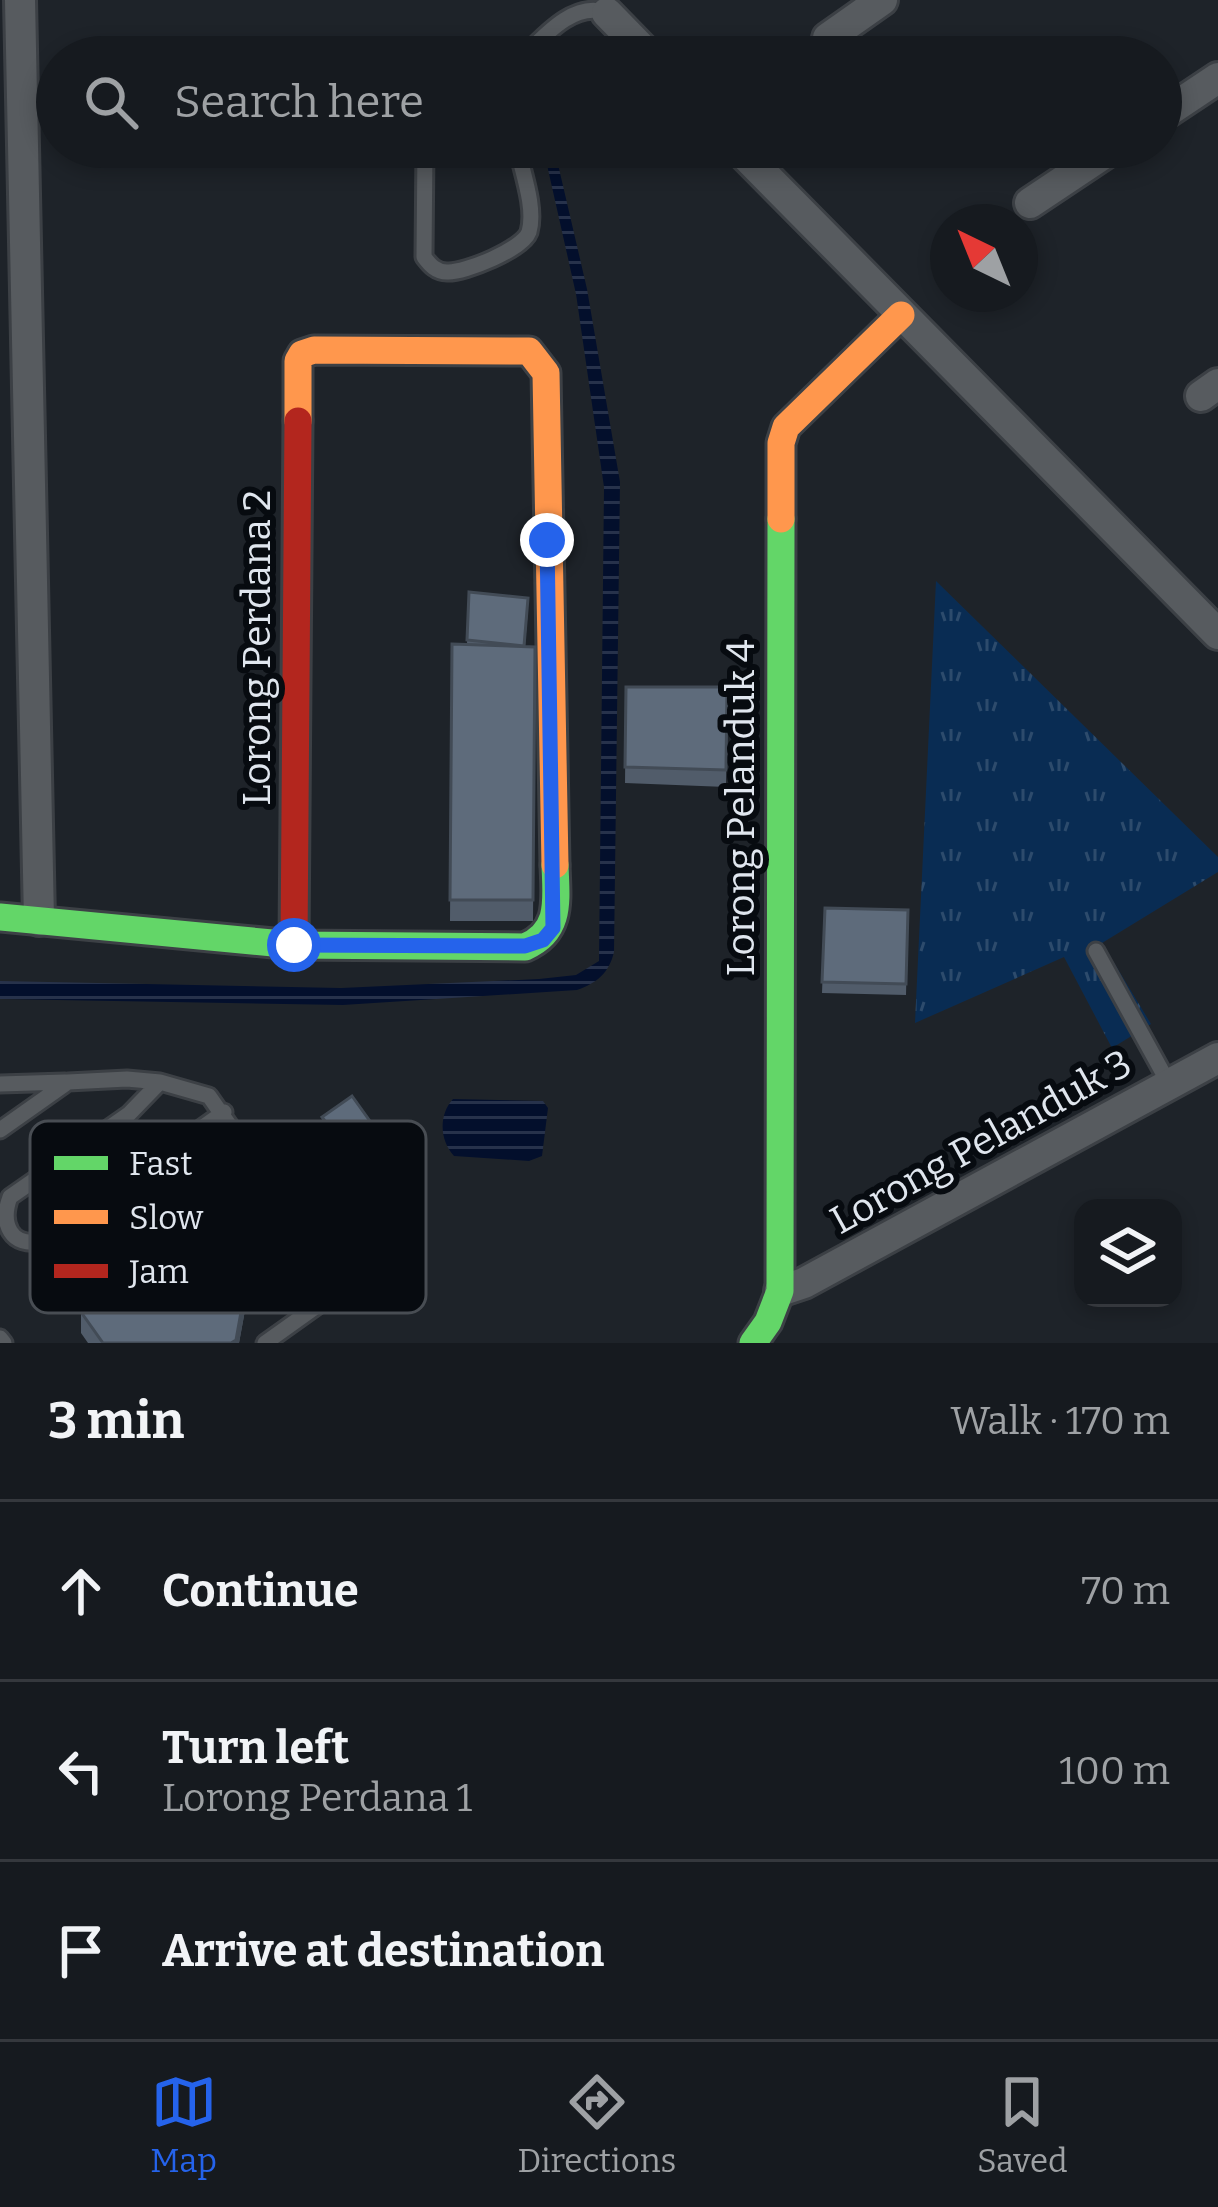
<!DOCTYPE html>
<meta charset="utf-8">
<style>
:root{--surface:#161a1f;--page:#1f2328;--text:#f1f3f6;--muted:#9ea1a4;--line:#35383d;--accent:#2563eb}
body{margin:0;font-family:Bitter,serif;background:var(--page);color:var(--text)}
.controls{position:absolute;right:36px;bottom:36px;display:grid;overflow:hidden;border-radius:24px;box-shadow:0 6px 18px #0003}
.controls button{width:108px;height:108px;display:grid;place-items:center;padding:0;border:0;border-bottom:3px solid var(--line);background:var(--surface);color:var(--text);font:60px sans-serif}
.compass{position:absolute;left:930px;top:204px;width:108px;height:108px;border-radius:50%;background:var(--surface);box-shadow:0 6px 18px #0003;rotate:317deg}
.stop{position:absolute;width:36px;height:36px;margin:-27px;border:9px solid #2563eb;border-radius:50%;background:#fff}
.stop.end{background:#2563eb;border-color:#fff;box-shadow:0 3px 12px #0008}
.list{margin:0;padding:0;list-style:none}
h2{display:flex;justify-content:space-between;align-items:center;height:156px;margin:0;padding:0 48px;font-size:51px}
h2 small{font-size:39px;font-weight:400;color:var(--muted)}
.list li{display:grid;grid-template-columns:78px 1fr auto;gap:36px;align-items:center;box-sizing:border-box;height:180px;padding:0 48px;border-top:3px solid var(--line)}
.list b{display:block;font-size:45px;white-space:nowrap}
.list p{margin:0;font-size:39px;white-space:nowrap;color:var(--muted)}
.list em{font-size:39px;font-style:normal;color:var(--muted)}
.icon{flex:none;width:66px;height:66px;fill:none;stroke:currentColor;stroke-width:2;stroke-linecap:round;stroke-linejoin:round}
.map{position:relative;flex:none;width:1218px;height:1343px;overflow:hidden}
.search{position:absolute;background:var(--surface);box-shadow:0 6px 18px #0003;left:36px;right:36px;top:36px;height:132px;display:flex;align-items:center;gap:30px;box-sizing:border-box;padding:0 42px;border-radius:66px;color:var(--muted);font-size:45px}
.sheet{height:696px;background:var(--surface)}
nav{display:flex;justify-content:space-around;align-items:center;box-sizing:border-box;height:168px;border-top:3px solid var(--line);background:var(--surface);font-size:33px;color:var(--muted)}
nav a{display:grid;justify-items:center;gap:6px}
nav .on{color:var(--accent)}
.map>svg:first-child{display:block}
.park{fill:url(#park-tufts)}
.water{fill:url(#water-rules)}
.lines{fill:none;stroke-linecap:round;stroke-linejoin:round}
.lane-casing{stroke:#3c4045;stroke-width:21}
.street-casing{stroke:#3c4045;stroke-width:36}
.fast-casing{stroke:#3c4045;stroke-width:33}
.slow-casing{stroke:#3c4045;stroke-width:33}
.jam-casing{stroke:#3c4045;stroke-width:33}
.lane{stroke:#575b5f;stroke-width:15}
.street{stroke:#575b5f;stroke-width:30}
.fast{stroke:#63d668;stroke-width:27}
.slow{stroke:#ff974d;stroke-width:27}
.jam{stroke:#b3261e;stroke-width:27}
.wall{fill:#515c6a}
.shaded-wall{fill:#424b56}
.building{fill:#5e6b7b;stroke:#424b56;stroke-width:3}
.route{stroke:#2563eb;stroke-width:15}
.labels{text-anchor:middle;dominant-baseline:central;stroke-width:12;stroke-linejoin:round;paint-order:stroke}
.street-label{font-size:39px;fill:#e0e6ee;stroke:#070b10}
.key{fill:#070b10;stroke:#484d53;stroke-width:3}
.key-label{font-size:33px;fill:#e0e6ee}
</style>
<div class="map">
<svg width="1218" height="1343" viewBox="0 0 1218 1343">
<defs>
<pattern id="park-tufts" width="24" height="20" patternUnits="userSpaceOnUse" patternTransform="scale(3)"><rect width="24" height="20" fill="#092c53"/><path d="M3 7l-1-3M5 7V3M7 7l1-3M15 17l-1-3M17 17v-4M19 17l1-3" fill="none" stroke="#2d4b6c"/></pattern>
<pattern id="water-rules" width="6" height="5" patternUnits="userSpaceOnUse" patternTransform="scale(3)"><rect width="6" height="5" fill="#030f2c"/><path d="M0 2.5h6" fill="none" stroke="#27324b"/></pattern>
</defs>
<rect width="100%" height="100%" fill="#1e2329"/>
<path class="park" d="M936,581L1218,857V872L1102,943L1151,1024L1112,1048L1064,957L915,1023Z"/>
<path class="water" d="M543,147H554L587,289L620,482L614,952C609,973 597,983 577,990L343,1005L0,999V981L341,988L539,979L576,975L599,961L604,487L576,294Z
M453,1099L543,1101L548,1108L542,1156L529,1161L454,1156C439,1140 439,1114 453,1099Z"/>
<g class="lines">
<g class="lane-casing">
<path id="lane" d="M523,57C544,36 575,0 607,13
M425,147L424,257C430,265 436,272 447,272C465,273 523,249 529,232C536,208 522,171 517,147
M1096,951L1169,1084
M160,1082L129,1114L10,1197C0,1224 11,1248 42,1241L224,1112
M0,1084L65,1082
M0,1130L68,1082L127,1079L160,1082L209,1096L328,1266L324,1301L265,1343
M0,1338L4,1343"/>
</g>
<g class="street-casing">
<path id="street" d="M20,0L39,920
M607,13L650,57
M828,38L882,0
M1161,116L1218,78
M737,147L1218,634
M1030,203L1114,147
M1201,396L1218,384
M780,1291L804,1283L1218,1058"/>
</g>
<g class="fast-casing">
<path id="fast" d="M0,917L294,945L525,947C562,931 556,899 555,865
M753,1343L768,1322L780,1291L781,519"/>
</g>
<g class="slow-casing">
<path id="slow" d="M298,421V361L302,354L314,350L529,351L546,373L555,865
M781,519V443L786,427L901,315"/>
</g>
<g class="jam-casing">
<path id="jam" d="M294,945L298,421"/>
</g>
<use href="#lane" class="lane"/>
<use href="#street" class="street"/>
<use href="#fast" class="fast"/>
<use href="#slow" class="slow"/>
<use href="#jam" class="jam"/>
</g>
<path class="wall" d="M469,592L528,609L525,646L535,647L533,921H450L452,644H467Z
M626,687H727L726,787L625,783Z
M825,908L908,910L906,995L822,993Z
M322,1117L382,1149L353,1170L322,1128Z
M236,1200L313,1275L293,1289L236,1205Z
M343,1229L371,1230L370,1293H341Z
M248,1294L239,1343H88L81,1333V1312Z"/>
<path class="shaded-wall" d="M382,1138V1149L353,1170V1159Z
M313,1269V1275L293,1289V1283Z
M248,1273V1294L239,1343H231Z"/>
<path class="building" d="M469,592L528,598L524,646L467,640Z
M452,644L535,647L533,900H450Z
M626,687H727L726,770L625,767Z
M825,908L908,910L906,984L822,982Z
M352,1096L382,1138L353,1159L322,1117Z
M149,1207L213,1221L248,1273L236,1340L231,1343H103L81,1312L93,1245Z"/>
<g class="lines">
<path class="route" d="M294,945L525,946L543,940L553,928L547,540"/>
</g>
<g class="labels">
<g class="street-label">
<text transform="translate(257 648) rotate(-90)">Lorong Perdana 2</text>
<text transform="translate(741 808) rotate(-90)">Lorong Pelanduk 4</text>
<text transform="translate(981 1142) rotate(-29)">Lorong Pelanduk 3</text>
</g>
</g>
<rect x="30" y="1121" width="396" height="192" rx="18" class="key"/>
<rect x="54" y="1156" width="54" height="14" fill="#63d668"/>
<rect x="54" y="1210" width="54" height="14" fill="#ff974d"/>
<rect x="54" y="1264" width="54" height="14" fill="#b3261e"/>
<g class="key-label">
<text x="129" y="1175">Fast</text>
<text x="129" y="1229">Slow</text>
<text x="129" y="1283">Jam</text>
</g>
</svg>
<div class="controls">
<button><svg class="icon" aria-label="layers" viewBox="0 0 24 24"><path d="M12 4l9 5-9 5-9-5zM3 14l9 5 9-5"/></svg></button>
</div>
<svg class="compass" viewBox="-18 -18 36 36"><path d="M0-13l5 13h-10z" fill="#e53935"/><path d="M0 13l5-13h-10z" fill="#9ea1a4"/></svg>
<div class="stop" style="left:294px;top:945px"></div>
<div class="stop end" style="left:547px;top:540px"></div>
<div class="search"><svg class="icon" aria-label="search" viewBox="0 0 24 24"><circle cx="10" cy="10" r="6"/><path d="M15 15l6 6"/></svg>Search here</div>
</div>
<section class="sheet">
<h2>3 min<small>Walk · 170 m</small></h2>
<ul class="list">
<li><svg class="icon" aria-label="ahead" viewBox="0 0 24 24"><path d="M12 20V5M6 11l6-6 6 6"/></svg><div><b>Continue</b></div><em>70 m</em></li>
<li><svg class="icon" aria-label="left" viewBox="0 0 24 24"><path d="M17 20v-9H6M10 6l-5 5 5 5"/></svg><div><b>Turn left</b><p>Lorong Perdana 1</p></div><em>100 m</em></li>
<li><svg class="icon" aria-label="arrive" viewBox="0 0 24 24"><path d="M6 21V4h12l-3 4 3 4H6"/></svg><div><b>Arrive at destination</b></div></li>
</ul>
</section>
<nav>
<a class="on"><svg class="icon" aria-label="map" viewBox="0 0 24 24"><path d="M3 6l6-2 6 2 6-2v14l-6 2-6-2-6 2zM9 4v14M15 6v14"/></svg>Map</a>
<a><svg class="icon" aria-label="directions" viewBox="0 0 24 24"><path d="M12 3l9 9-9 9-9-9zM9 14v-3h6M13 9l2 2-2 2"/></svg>Directions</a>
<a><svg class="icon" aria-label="saved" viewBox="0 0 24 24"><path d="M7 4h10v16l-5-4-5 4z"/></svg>Saved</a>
</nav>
